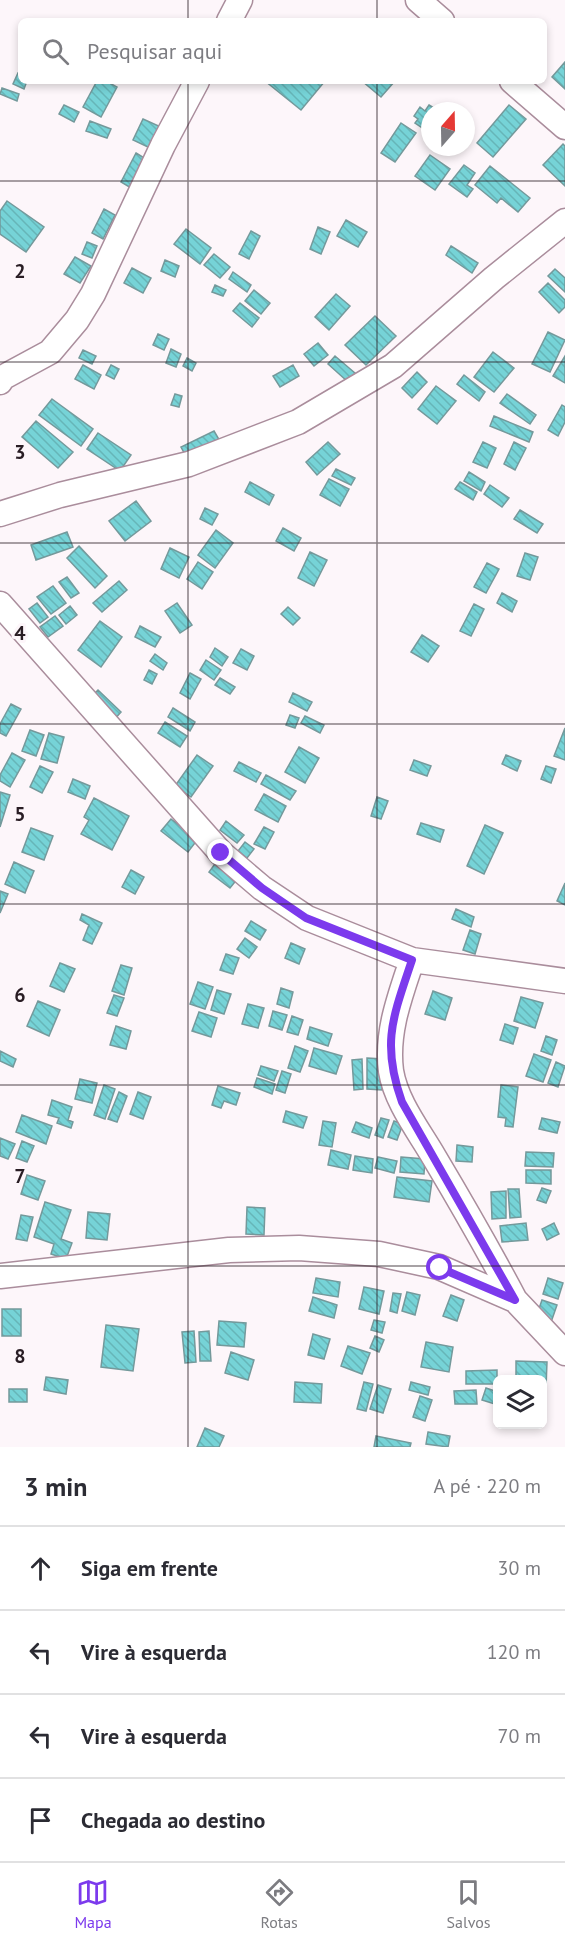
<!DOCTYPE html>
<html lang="pt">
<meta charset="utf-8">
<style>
:root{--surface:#fff;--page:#f7f7f7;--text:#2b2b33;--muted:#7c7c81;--line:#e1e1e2;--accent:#7c3aed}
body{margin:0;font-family:"PT Sans",sans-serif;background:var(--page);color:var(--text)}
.controls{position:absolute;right:18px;bottom:18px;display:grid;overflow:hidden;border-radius:9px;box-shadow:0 3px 9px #0003}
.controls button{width:54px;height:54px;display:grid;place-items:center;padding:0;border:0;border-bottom:2px solid var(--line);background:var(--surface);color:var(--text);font:30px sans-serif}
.compass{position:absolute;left:421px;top:102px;width:54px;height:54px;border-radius:50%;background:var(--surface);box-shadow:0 3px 9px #0003;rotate:20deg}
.stop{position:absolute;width:18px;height:18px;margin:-14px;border:4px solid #7c3aed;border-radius:50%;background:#fff}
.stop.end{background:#7c3aed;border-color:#fff;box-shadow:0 2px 6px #0008}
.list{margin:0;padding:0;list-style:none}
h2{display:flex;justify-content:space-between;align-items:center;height:78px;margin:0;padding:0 24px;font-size:26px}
h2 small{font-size:20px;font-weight:400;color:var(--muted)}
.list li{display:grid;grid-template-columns:39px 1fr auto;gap:18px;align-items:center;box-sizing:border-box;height:84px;padding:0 24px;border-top:2px solid var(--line)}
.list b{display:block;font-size:22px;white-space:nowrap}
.list em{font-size:20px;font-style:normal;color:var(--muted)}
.icon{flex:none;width:33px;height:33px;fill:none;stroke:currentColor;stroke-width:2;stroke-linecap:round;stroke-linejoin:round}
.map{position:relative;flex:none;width:565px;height:1447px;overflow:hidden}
.search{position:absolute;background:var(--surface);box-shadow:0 3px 9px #0003;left:18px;right:18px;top:18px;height:66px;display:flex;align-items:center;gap:15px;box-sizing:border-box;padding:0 21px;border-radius:9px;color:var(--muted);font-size:22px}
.sheet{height:414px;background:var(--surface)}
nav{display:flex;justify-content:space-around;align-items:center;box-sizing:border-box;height:84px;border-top:2px solid var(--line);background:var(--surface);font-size:16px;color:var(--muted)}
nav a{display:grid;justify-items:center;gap:3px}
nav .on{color:var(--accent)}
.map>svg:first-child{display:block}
.building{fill:url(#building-back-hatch);stroke:#74999b;stroke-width:1.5}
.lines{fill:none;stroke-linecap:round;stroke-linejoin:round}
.minor-casing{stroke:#aa8d9c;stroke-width:27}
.minor{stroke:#fff;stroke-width:24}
.route{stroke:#7c3aed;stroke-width:8}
.grid{fill:none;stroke:#291d24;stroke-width:1.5;stroke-opacity:0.55}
.grid-label{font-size:20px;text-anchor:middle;font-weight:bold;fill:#291d24;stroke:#fdf6fa;stroke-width:6;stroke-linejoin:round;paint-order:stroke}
</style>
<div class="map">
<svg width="565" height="1447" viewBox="0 0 565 1447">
<defs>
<pattern id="building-back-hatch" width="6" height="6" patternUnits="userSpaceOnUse" patternTransform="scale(1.5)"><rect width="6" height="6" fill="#76d3d7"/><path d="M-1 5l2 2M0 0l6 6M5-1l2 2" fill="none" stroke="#66b5b8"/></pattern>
</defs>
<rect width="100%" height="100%" fill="#fdf6fa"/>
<path class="building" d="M565,62V89L552,77Z
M18,73L21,74V81H27L24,89L13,84Z
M97,81H106L117,87L101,117L83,107Z
M265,81H325L301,110Z
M362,81H395L381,97Z
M2,88L19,94L17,101L0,94Z
M64,105L79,112L74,122L59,114Z
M429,105L439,111H430V133L415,123L418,119L414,116L420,107L425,111Z
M509,105L526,119L493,157L477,143Z
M143,119L161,127L150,148L133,140Z
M90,121L111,129L107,138L86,131Z
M401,123L416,133L395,162L381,153Z
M563,144L565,146V186L543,165Z
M136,153L146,159L131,188L121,182Z
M430,155L450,169L435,190L415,176Z
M464,165L475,173L467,185L473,189L467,197L449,184Z
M490,166L530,198L518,212L501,198L497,203L475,185Z
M7,201L44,227L26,252L0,234V211Z
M104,209L115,215L103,239L92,233Z
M346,220L367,232L358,247L337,236Z
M318,227L330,232L321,254L310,249Z
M186,229L211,248L200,264L174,244Z
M251,231L260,236L249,259L239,254Z
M87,242L97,246L92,258L82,254Z
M451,246L478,263L472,273L446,255Z
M214,254L230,267L220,278L204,265Z
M75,257L91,266L80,283L64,274Z
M165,260L179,266L175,277L161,271Z
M132,268L151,278L143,293L124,283Z
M555,269L565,278V292L548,276Z
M233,272L251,285L247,292L229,279Z
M548,283L565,300V307L559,313L539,292Z
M215,285L226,290L223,296L212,292Z
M254,290L270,303L261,314L245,301Z
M336,294L350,306L329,330L315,317Z
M240,303L259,318L252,327L233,311Z
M375,316L396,336L366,365L345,345Z
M548,332L565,340L550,372L532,364Z
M158,334L169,339L164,350L153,345Z
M318,343L328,355L314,366L304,354Z
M171,349L181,354L176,367L166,363Z
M83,350L96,356L92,364L79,358Z
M493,352L514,368L494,392L474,377Z
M335,356L355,373L348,382L328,364Z
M565,356V383L553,376Z
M187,358L196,363L192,371L183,366Z
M83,365L101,375L94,389L75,379Z
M111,365L119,369L114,379L106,375Z
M293,365L299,376L280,387L273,376Z
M417,372L427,382L412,398L402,388Z
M464,375L485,392L479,401L457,384Z
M436,386L456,401L437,424L418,409Z
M175,394L182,396L179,407L171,405Z
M507,394L536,415L530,424L500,403Z
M52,399L93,429L81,446L39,415Z
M562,405L565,407V422L558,436L548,430Z
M494,416L533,432L529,442L490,426Z
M36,421L73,452L58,468L22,437Z
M214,431L221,443L188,460L181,447Z
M98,433L131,455L120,471L87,449Z
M328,442L340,454L317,475L306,462Z
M483,442L496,448L487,468L473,462Z
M514,442L526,448L515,470L504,464Z
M336,469L355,478L351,485L332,476Z
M469,472L485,482L481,491L464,481Z
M329,479L349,489L340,506L320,495Z
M250,482L274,495L269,505L245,492Z
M460,482L477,492L473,500L455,489Z
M490,485L509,498L502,507L484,494Z
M136,501L151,521L125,541L109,521Z
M205,508L218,514L212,525L200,519Z
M520,510L543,524L537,533L514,519Z
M283,528L301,538L294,551L276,541Z
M216,530L233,543L215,568L198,555Z
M67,532L73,547L36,560L31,545Z
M79,546L107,576L95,588L67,558Z
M170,548L189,557L179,578L161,569Z
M310,552L327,560L314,586L298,578Z
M525,553L538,557L530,580L517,576Z
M198,562L213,572L202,589L187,579Z
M487,563L499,569L486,593L474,587Z
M67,577L79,593L71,598L59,582Z
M119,581L127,590L102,612L93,603Z
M53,586L66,603L51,614L37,597Z
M502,593L517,601L512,612L497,603Z
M37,603L48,617L40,623L29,609Z
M177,603L192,625L180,633L165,611Z
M474,604L484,609L471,636L460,631Z
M70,606L77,615L66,624L59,615Z
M288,607L300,618L293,625L281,614Z
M55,616L63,626L48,637L40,627Z
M100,621L122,637L101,667L78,650Z
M140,626L161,637L155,647L135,637Z
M422,635L439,646L428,662L411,652Z
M215,648L228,657L222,666L210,657Z
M241,649L254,656L247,670L233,663Z
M155,654L167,663L163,670L150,661Z
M206,660L221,670L214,680L200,670Z
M149,670L157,674L152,684L144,680Z
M190,673L201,679L190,699L180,693Z
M220,678L235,687L230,694L215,685Z
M98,690L121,712L113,721L89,699Z
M293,693L312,702L307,711L289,702Z
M11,704L21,709L6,736L0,733V724Z
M173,708L195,722L190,731L168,717Z
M290,715L299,718L295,728L286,725Z
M305,716L324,725L320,733L301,723Z
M165,722L187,736L180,747L158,733Z
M565,728V760L554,756Z
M30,730L44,735L36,756L22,751Z
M49,733L64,737L57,763L41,759Z
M299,747L319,758L305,783L285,772Z
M12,753L25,760L10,787L0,781V775Z
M197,755L213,766L191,797L175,786Z
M506,755L521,761L517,771L502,764Z
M414,760L431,766L427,776L410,770Z
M239,762L261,773L256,782L234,771Z
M40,766L53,772L42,793L30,787Z
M546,766L556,769L551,783L541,779Z
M266,775L296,791L290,800L261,784Z
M73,779L90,786L85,799L68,792Z
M0,792L10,795L0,827Z
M264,794L286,806L278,822L255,810Z
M377,797L388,801L381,819L371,816Z
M94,798L129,816L112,850L81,834L89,820L84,817Z
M171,819L198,839L188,852L161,831Z
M226,821L244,835L237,843L220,830Z
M421,823L444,830L440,842L417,834Z
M485,825L503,833L484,874L467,866Z
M264,827L274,832L265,849L254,844Z
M31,828L53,836L44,860L22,852Z
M245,842L254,849L247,858L238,851Z
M217,861L239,877L230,888L209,872Z
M14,862L34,871L25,893L5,884Z
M131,870L144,877L135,894L122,887Z
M565,883V905L557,901Z
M0,891L8,894L0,913Z
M456,909L474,917L471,927L452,919Z
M82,914L102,923L92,944L83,940L89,925L80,920Z
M251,921L266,930L260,940L245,931Z
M470,930L481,934L475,954L463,950Z
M245,938L257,947L249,958L237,949Z
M291,943L305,949L299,964L285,958Z
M226,954L239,958L233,974L220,970Z
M60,963L75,969L64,992L50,986Z
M121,965L132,968L124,995L112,991Z
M198,982L213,987L205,1009L190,1004Z
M281,988L293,992L289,1008L277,1004Z
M217,990L231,994L224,1014L211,1010Z
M433,991L452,998L445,1020L425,1014Z
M114,995L124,998L117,1016L107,1013Z
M521,997L543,1003L535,1028L514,1021Z
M38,1001L60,1010L49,1036L27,1026Z
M248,1004L264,1008L258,1028L242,1024Z
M273,1011L287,1015L282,1030L269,1026Z
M199,1012L217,1018L211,1037L192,1031Z
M292,1016L303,1020L298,1035L287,1032Z
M505,1024L518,1028L513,1044L500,1040Z
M116,1026L131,1031L126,1049L110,1045Z
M310,1027L332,1034L328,1046L307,1039Z
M546,1036L557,1040L552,1055L541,1051Z
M295,1046L308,1051L300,1072L288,1068Z
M314,1048L342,1056L336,1074L309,1066Z
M0,1051L16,1059L13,1067L0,1061Z
M534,1054L551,1060L543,1082L526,1076Z
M367,1058L383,1059L382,1090L367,1089Z
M362,1059L363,1089L354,1090L352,1060Z
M556,1062L565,1066L558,1087L548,1083Z
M261,1066L278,1071L274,1081L258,1075Z
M282,1071L291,1074L285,1093L276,1090Z
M257,1078L275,1084L272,1094L254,1087Z
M80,1079L97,1083L92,1103L75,1099Z
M104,1085L115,1089L105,1119L94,1115Z
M501,1085L518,1087L513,1127L505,1126L506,1118L498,1117Z
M218,1086L240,1093L236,1105L224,1101L221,1108L212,1105Z
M119,1092L127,1096L117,1122L108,1119Z
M138,1092L151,1097L143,1119L130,1114Z
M52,1100L72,1107L68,1120L73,1122L71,1128L57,1123L59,1118L48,1115Z
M286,1111L307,1117L303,1128L283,1122Z
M22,1115L52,1126L46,1144L16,1132Z
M381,1118L389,1120L383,1138L375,1135Z
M542,1118L560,1122L557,1133L539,1129Z
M323,1121L336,1123L332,1147L319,1145Z
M394,1121L403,1124L397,1140L388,1137Z
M356,1122L372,1128L369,1138L352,1132Z
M0,1138L15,1144L8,1159L0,1156Z
M22,1141L34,1146L27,1162L16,1158Z
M457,1145L473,1147L472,1162L456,1161Z
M331,1150L351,1155L348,1169L328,1165Z
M526,1152L554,1153L553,1167L525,1166Z
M355,1156L373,1159L372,1173L353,1170Z
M378,1157L397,1161L394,1173L375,1168Z
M401,1157L425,1159L424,1174L400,1172Z
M526,1170H551V1184L526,1183Z
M27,1175L45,1181L38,1200L21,1194Z
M397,1177L432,1181L429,1202L394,1197Z
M542,1188L551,1191L546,1203L537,1200Z
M508,1189H519L521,1217L510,1218Z
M506,1191V1218L492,1219L491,1192Z
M45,1202L71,1210L61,1239L72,1243L66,1259L51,1254L54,1244L34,1237Z
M247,1207L265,1208L264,1235L246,1234Z
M88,1212L110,1214L107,1240L86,1238Z
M21,1215L33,1217L27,1241L16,1239Z
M526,1223L528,1240L502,1242L500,1226Z
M554,1223L559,1234L547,1240L542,1229Z
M316,1278L340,1282L338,1297L313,1293Z
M548,1278L563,1283L558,1299L543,1294Z
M364,1287L384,1291L379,1314L359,1309Z
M407,1292L420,1295L415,1315L402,1311Z
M393,1293L401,1294L397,1313L390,1311Z
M451,1295L464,1300L457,1321L443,1316Z
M313,1297L337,1305L334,1318L309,1311Z
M542,1300L557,1305L549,1328L534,1323Z
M2,1309H21V1336H2Z
M374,1320L385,1322L382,1333L371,1330Z
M219,1321L246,1323L244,1347L217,1345Z
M106,1325L139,1329L133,1371L101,1367Z
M194,1331L196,1362L185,1363L182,1332Z
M209,1331L211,1361H200L199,1332Z
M313,1334L330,1339L324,1359L308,1355Z
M375,1336L384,1340L379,1352L370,1348Z
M426,1342L453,1347L449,1372L421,1367Z
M348,1346L370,1353L362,1374L341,1366Z
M231,1352L254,1360L248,1380L225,1373Z
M516,1361L547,1362L546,1388H542V1380H516Z
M497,1370V1384H466V1371Z
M46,1377L68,1380L66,1394L44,1390Z
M295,1382L322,1384L321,1403L294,1402Z
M364,1382L373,1384L366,1411L357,1409Z
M411,1382L430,1387L428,1395L409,1390Z
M378,1385L391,1389L383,1413L370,1409Z
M486,1388L498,1392V1405L482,1400Z
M9,1389H27V1402H9Z
M476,1390L477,1404H455L454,1391Z
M420,1396L432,1400L425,1421L413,1417Z
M205,1428L224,1436L219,1447H197Z
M428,1432L450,1436L448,1447L426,1444Z
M376,1436L411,1443L410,1447H374Z"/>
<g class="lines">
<g class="minor-casing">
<path id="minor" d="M418,0L442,21
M229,21L240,0
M512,81L565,127
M0,382L2,378L50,352L77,320L93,294L163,145L197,81
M0,514L60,495L189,464L298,422L393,366L494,278L565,221
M0,604L221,853L262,888L307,918L412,960L565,981
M412,960C400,996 386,1032 391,1071C396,1102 419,1131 434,1157C462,1204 489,1251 515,1300
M0,1276L229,1250L299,1248L379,1254L439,1267L515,1300L565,1353"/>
</g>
<use href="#minor" class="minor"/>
</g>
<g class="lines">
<path class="route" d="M221,853L262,888L306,918L412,960C393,1017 381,1043 402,1102L515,1300L440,1268"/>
</g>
<path class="grid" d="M188,0V21M377,0V21M188,81V1447M377,81V1447M0,181H565M0,362H565M0,543H565M0,724H565M0,904H565M0,1085H565M0,1266H565"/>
<g class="grid-label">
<text x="20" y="278">2</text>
<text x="20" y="459">3</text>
<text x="20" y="640">4</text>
<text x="20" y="821">5</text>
<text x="20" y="1002">6</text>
<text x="20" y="1183">7</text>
<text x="20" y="1363">8</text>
</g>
</svg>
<div class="controls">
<button><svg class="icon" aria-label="layers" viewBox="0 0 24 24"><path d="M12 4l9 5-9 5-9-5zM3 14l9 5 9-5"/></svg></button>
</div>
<svg class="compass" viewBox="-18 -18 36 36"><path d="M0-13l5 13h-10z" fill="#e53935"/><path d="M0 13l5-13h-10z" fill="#7c7c81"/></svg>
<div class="stop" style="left:440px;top:1268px"></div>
<div class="stop end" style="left:221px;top:853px"></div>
<div class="search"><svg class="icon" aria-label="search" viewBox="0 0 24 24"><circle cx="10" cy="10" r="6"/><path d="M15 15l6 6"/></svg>Pesquisar aqui</div>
</div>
<section class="sheet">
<h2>3 min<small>A pé · 220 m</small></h2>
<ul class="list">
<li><svg class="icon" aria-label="ahead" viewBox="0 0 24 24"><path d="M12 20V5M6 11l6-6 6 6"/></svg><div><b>Siga em frente</b></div><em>30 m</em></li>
<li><svg class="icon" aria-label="left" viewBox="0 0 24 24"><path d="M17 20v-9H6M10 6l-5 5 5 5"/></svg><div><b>Vire à esquerda</b></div><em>120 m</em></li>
<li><svg class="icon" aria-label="left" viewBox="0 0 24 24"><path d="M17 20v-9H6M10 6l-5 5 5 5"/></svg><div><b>Vire à esquerda</b></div><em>70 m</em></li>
<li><svg class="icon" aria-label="arrive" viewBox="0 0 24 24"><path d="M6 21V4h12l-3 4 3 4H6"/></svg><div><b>Chegada ao destino</b></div></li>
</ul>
</section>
<nav>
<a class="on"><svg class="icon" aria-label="map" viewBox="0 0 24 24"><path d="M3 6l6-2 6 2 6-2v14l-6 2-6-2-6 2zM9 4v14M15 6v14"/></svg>Mapa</a>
<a><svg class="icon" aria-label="directions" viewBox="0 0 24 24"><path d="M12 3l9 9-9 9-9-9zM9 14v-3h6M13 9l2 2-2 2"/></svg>Rotas</a>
<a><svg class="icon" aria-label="saved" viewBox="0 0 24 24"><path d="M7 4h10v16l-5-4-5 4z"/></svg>Salvos</a>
</nav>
